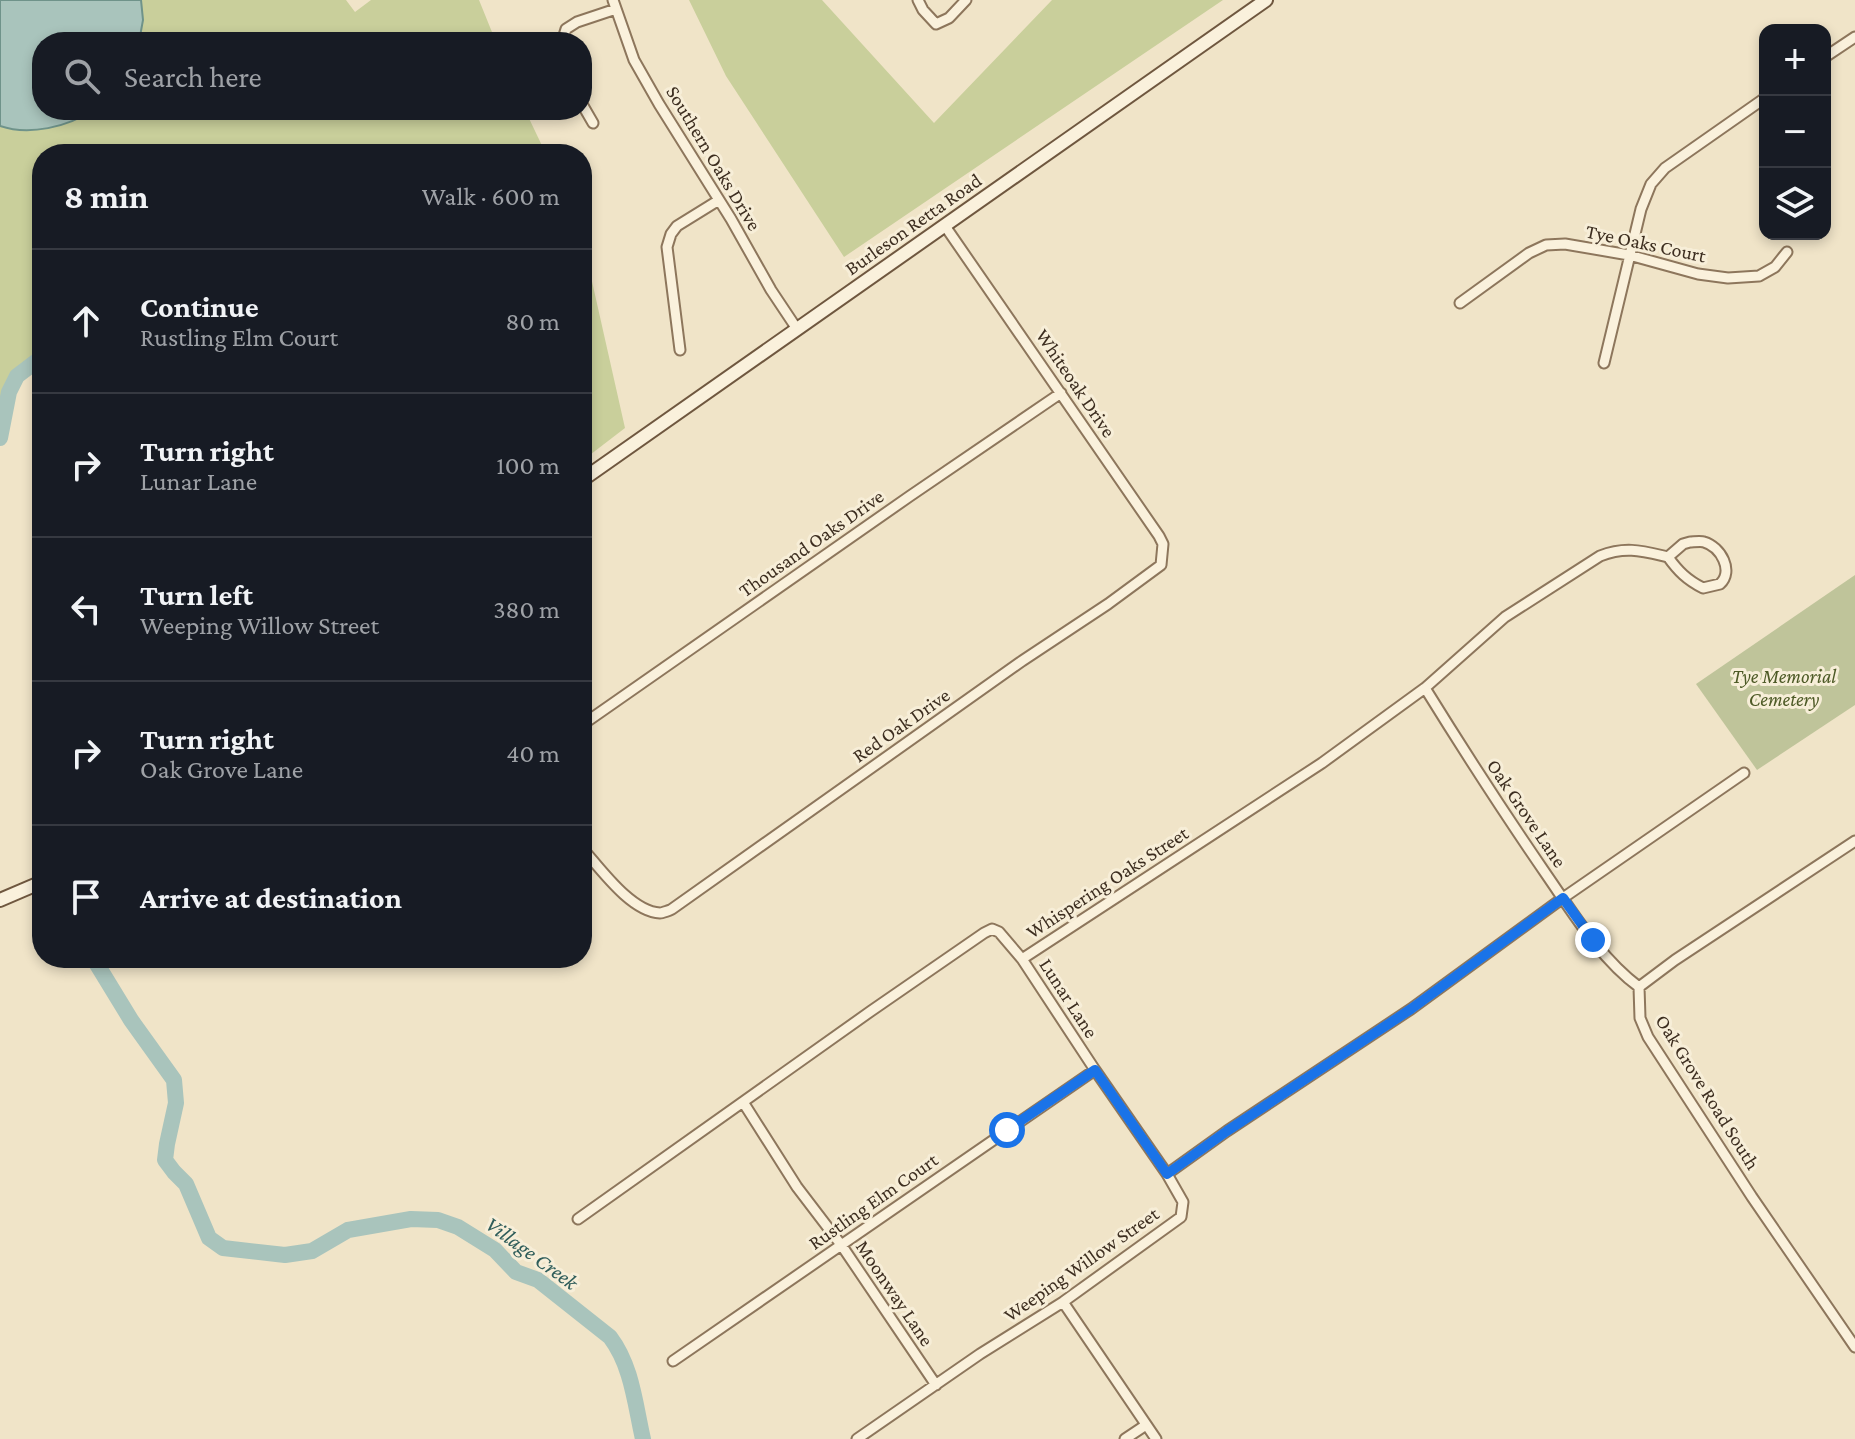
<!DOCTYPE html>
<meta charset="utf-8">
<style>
:root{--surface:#171b24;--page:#242831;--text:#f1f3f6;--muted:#9ea1a6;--line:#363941}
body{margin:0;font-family:"Crimson Pro",serif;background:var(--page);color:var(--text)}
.controls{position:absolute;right:24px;top:24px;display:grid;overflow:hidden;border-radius:16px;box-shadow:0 4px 12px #0003}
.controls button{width:72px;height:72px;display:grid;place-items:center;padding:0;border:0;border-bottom:2px solid var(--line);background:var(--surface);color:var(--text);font:40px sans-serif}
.stop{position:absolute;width:24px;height:24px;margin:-18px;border:6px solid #1a73e8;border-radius:50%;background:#fff}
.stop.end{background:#1a73e8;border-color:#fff;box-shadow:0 2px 8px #0008}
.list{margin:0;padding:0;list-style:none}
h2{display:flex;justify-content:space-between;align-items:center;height:104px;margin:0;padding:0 32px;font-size:34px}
h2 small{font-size:26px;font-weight:400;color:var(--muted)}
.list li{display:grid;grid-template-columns:52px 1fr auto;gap:24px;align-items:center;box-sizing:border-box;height:144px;padding:0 32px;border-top:2px solid var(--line)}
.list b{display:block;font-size:30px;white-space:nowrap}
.list p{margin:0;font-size:26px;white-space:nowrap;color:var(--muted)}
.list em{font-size:26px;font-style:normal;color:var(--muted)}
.icon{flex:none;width:44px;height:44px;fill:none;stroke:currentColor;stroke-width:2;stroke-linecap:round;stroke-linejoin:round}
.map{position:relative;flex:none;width:1855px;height:1439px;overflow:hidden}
.search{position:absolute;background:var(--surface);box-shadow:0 4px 12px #0003;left:32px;top:32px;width:560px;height:88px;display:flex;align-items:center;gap:20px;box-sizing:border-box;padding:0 28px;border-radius:32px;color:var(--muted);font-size:30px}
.panel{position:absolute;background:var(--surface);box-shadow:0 4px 12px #0003;left:32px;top:144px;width:560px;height:824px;border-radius:32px}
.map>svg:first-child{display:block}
.green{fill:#c9cf9b}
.cemetery{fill:#bfc49a}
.water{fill:#a9c4bc;stroke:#6f938a;stroke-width:2}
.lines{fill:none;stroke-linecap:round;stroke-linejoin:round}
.river{stroke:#a9c4bc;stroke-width:16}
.street-casing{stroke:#8d765c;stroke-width:13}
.secondary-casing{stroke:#6f573f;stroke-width:16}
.street{stroke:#faf1dc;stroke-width:9}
.secondary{stroke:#faf1dc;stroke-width:12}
.route{stroke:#1a73e8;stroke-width:10}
.labels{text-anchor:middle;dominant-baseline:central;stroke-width:6;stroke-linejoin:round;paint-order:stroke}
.street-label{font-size:20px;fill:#3d2e20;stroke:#f7eed8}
.park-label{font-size:20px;font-style:italic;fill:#4d5a26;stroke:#f7eed8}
.water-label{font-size:22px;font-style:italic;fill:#2f5d5a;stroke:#f7eed8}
</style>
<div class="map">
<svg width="1855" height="1439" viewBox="0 0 1855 1439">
<rect width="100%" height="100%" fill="#f0e4c8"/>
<path class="green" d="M0,0H346L355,12L371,0H479L496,42H42V110H525L546,154H42V357L17,376L9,393L0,438Z
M689,0H822L934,123L1052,0H1223L844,257L726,76Z
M582,237L625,428L582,461Z"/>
<path class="cemetery" d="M1855,575V705L1757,770L1696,684Z"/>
<path class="water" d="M0,0H141L143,20L139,42H42V110H93C68,127 29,136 0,126Z"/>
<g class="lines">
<path class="river" d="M0,438L9,392L17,376L42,357
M94,958L95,961L131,1020L174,1080L176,1103L167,1144L165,1160L174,1172L186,1184L209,1238L223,1248L285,1255L312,1251L348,1230L411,1219L438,1220L458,1227L495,1250L516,1272L538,1280L610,1337C632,1366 635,1404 643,1439"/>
<g class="street-casing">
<path id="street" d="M613,0L634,60L659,104L731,219L771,290L797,329
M918,0L923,10L936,24L949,18L966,0
M562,42L566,29L577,22L616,9
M1825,57L1855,37
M582,104L593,123
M1460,303L1529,253L1546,245L1565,244L1629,255L1698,274L1728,278L1759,276L1775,267L1787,252
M680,350L667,247L671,234L677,226L719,200
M1604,363L1641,209L1651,184L1665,168L1765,98
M1690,542C1693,542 1701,541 1704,542C1721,547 1734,571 1720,584L1703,588C1687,580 1678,571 1668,557L1683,544Z
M1425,688C1464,751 1504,813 1546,874C1573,913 1600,958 1639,987
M582,725L910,496L1061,393
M1855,841L1675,960L1639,987L1640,1018L1648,1037L1752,1197L1855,1347
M582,848C600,868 631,912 660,913C662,913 671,910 672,909L1022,661L1108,604L1161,565L1163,544L1159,536L945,226
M1022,959L1322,763L1425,688L1505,617L1600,556C1626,546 1642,551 1668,557
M743,1102L797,1187L842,1246L936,1385
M1167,1174L1227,1131L1411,1009L1563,898L1744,773
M578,1219L871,1011L984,933L992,929L999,932L1022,959L1095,1070L1167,1174L1183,1202L1181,1217L1063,1302L980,1354L857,1439
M1063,1302L1156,1439
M673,1361L1095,1070
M1125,1439L1146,1425"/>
</g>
<g class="secondary-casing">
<path id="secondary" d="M582,480L1266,0
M0,900L42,882"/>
</g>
<use href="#street" class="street"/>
<use href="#secondary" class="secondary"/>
</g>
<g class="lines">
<path class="route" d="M1007,1130L1095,1070L1167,1174L1227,1131L1411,1009L1563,898L1593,940"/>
</g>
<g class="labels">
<g class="street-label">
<text transform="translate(714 158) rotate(59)">Southern Oaks Drive</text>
<text transform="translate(913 224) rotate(-35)">Burleson Retta Road</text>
<text transform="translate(1646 243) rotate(12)">Tye Oaks Court</text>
<text transform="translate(1076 383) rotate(56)">Whiteoak Drive</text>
<text transform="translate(811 543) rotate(-35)">Thousand Oaks Drive</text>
<text transform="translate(901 725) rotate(-35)">Red Oak Drive</text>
<text transform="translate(1527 813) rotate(56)">Oak Grove Lane</text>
<text transform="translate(1107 882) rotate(-33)">Whispering Oaks Street</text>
<text transform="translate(1069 998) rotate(57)">Lunar Lane</text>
<text transform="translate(1708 1092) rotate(58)">Oak Grove Road South</text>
<text transform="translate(873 1201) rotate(-35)">Rustling Elm Court</text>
<text transform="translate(1081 1264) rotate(-35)">Weeping Willow Street</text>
<text transform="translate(895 1293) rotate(56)">Moonway Lane</text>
</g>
<g class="park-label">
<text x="1784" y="676">Tye Memorial<tspan x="1784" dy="23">Cemetery</tspan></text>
</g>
<g class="water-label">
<text transform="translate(532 1253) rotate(36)">Village Creek</text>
</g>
</g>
</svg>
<div class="controls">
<button>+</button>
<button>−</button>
<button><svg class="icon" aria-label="layers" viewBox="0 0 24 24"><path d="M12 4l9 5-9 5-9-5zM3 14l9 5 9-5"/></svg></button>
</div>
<div class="stop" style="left:1007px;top:1130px"></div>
<div class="stop end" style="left:1593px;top:940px"></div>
<div class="search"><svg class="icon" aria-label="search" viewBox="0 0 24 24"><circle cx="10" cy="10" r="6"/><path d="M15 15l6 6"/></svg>Search here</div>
<section class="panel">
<h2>8 min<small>Walk · 600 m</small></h2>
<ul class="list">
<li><svg class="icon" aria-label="ahead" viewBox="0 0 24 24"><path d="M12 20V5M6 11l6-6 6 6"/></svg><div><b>Continue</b><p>Rustling Elm Court</p></div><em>80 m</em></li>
<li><svg class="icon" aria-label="right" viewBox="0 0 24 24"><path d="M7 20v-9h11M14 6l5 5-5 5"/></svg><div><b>Turn right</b><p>Lunar Lane</p></div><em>100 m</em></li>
<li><svg class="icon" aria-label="left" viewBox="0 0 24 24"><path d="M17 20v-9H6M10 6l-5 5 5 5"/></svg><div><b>Turn left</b><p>Weeping Willow Street</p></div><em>380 m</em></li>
<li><svg class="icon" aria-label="right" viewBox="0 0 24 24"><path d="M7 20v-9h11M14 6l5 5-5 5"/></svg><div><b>Turn right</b><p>Oak Grove Lane</p></div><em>40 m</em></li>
<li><svg class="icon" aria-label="arrive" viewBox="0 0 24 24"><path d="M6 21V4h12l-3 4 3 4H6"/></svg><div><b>Arrive at destination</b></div></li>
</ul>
</section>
</div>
